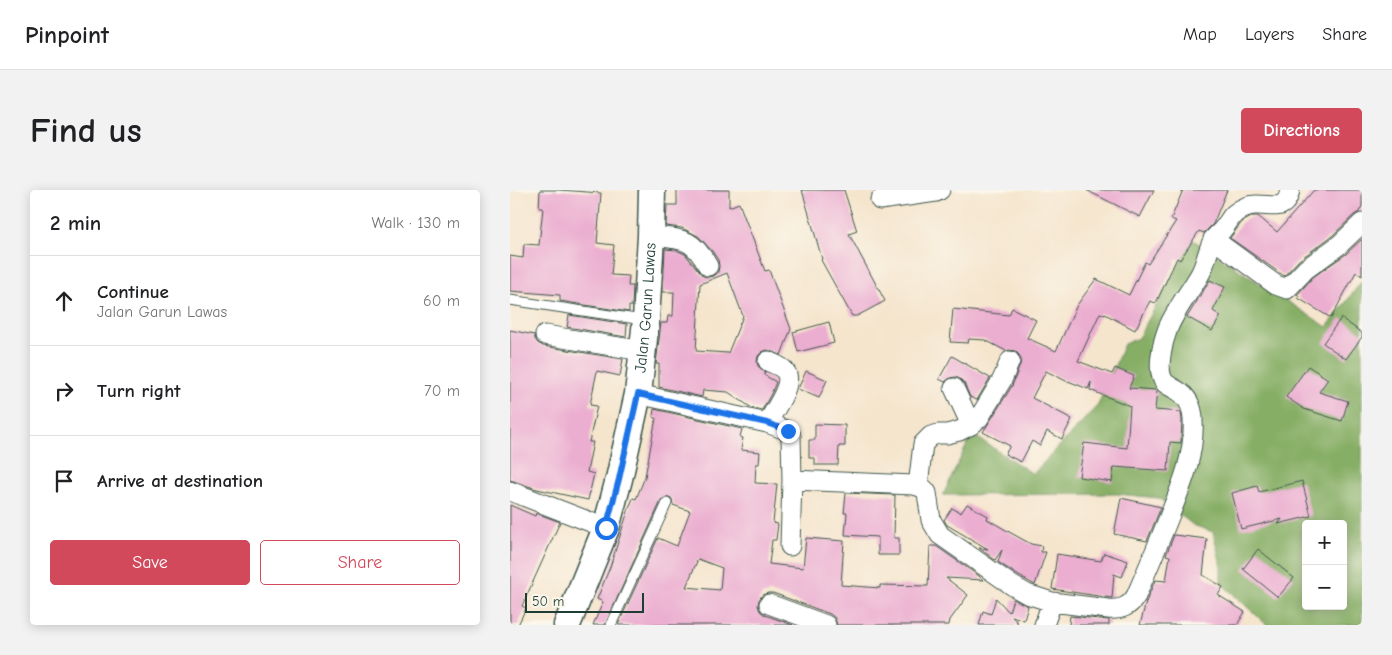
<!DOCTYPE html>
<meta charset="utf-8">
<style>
:root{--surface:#fff;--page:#f2f2f2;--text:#202124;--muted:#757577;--line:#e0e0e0;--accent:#d1495b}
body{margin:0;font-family:"Comic Neue",sans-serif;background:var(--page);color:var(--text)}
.controls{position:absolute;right:15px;bottom:15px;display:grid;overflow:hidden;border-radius:5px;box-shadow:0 2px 12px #0003}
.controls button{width:45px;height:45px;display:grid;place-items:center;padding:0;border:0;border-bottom:1px solid var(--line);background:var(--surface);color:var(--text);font:25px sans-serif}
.scale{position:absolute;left:15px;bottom:12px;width:119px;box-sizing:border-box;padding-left:5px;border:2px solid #1f3d34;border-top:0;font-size:14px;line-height:18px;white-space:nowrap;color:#1f3d34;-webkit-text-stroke:4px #fbf7ec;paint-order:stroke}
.stop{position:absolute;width:15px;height:15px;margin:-11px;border:4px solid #1a73e8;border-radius:50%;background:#fff}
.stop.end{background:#1a73e8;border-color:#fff;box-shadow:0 1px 5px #0008}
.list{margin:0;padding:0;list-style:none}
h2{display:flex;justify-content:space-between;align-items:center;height:65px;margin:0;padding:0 20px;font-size:21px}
h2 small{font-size:16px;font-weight:400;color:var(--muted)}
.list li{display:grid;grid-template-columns:32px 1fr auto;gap:15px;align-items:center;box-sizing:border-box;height:90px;padding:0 20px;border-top:1px solid var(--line)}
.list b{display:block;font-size:19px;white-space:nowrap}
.list p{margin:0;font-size:16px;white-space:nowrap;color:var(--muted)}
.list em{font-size:16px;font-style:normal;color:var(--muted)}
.actions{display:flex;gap:10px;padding:15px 20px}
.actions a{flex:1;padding:11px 0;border:1px solid var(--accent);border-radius:5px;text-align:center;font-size:18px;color:var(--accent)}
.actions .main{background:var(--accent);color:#fff}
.icon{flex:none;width:28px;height:28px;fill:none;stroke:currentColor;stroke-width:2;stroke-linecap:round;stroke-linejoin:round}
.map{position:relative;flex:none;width:852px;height:435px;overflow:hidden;border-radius:5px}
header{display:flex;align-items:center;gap:30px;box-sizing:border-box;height:70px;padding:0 25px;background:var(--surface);border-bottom:1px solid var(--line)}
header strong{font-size:24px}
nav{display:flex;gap:28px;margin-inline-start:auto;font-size:18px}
.intro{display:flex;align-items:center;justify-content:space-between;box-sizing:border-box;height:120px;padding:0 30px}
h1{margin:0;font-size:35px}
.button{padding:12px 22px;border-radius:5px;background:var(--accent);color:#fff;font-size:18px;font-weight:700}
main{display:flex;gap:30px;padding:0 30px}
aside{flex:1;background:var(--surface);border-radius:5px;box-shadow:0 2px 12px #0003}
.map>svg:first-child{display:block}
.forest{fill:#86ae65;stroke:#52764c;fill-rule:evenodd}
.building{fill:#ebadd0;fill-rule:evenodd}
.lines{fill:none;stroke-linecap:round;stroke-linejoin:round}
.service-casing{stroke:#3f564b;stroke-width:11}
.minor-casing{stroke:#3f564b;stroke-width:21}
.secondary-casing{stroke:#3f564b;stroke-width:29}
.service{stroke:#fff;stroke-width:9}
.minor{stroke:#fff;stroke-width:19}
.secondary{stroke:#fff;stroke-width:26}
.route{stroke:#1a73e8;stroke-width:6}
.labels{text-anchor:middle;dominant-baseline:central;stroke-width:4;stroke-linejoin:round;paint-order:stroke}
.street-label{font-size:16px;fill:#1f3d34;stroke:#fbf7ec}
</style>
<header>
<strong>Pinpoint</strong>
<nav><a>Map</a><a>Layers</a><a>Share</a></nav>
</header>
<div class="intro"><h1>Find us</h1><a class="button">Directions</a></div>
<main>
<aside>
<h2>2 min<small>Walk · 130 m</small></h2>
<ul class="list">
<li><svg class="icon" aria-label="ahead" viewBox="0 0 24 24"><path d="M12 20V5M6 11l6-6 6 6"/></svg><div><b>Continue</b><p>Jalan Garun Lawas</p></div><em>60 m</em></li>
<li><svg class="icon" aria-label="right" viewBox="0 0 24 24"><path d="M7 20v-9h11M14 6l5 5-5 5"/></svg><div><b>Turn right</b></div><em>70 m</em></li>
<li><svg class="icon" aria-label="arrive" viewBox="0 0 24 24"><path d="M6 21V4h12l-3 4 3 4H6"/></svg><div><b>Arrive at destination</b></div></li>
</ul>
<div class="actions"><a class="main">Save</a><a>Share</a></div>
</aside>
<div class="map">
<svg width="852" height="435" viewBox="0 0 852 435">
<rect width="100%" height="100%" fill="#fbf7ec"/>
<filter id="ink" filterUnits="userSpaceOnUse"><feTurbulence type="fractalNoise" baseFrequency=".02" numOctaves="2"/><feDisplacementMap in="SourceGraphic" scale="10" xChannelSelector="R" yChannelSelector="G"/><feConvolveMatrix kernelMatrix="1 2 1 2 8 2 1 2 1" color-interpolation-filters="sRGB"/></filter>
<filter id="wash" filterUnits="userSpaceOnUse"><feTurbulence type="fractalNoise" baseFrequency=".0096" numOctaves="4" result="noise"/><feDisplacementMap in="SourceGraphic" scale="20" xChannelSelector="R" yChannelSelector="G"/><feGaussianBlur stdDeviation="1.12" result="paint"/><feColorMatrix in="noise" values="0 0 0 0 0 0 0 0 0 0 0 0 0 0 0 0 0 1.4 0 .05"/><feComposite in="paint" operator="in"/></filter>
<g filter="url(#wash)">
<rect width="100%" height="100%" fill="#f5e5cd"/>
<path class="forest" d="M683,50L817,137L852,91V435H757L711,393V374L703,342L683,335L649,308L607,304L433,305L462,244L523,284L588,215L614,154L628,148ZM796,334H833V416H796Z"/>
<g id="blocks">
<path class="building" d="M30,0H49L91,3L87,53L104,55L101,85L119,86L118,96H123L122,116H119V122L50,111V105L0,101V66L13,68L14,54L29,55L33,18H29Z
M167,0H219V17L229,13L255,81L259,80L281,139L271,165L257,160L252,162L248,166L247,172L248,176L255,182L254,185L266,192L262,202L252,220L242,218L218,202L193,200L192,207L149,197V174H146L151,133H157L158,126H163L164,102H153L155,59L166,60L175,64L193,86L198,87L203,86L208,82L209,76L208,70L202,61L188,46L172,38L156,36L157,15H167ZM217,83L233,126L218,163L186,161L190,94Z
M292,0H334L347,41L339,44L375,111L347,126H342L311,70L312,69Z
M576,0H644L630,27Z
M673,0H717L703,34L694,43L689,41L670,70L667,68L646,113L640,111L625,140L595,124V125L590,123L568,171L602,184L605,178L624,186L619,198L647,200L645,220L671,222L672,230L671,253L660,252L658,281L604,277L602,292L569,287L574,253L617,258L620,216L580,200L581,192L578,199L558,191V192L536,181L522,208L562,229L552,249L537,241L530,256L522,251L511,272L495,264L500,256L473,242L502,196L510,175L511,169L509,165L505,161L499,160L496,161L475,150L459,149L458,153L440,152L443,119L499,125L502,118L526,130L517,148L546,161L567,115L586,89L619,105L635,72L638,74L666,31L661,29Z
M804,0H852V16L849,22L844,25L822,46L789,70L774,86L720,48L732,32L743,26H748L767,42Z
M852,49V86L846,82L821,128L788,108L789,106L787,105L803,87L836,64Z
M700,90L715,97L703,121L711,126L702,141L677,127Z
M59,125L117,134L116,147L57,137Z
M831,128L852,143V147L836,169L813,153Z
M319,132L324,153L288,162L283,142Z
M0,140L24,145L25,149L28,153L33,156L113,169L110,186L87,181L80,215L87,216L79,252H83L77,282L84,284L78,310L27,299L0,290Z
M442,166L480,188L467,210L460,207L454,193L450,189L445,187L440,188L435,192L429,189Z
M798,176L818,189L809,202L838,211L832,231L794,219L776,207Z
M296,181L317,190L309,208L288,199Z
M144,219L232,239L230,247L233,248L231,260L250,262L249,274H246L245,293L267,294L263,333L268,334L266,350H262L259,374L293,378L296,348L334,351L331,395L370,398V395L418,396L420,356H426L469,386L473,390L436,388L458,405L440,430L439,435H327L325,428L320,424L263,403H258L252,405L249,410L248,415L250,421L255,425L283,435H108L148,348L167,356L180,321L163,315L162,309L156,307L151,311L95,435H83L93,412L87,409L100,377L118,321L123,308L126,309L135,287L146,228L143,227ZM188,369L212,378L210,400L176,397Z
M305,234L335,235V256H329L328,275H305V268H299V250H305Z
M792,291L801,326L768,334L772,329L731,339L722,303L747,296L749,302Z
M336,303L385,305L384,348H389V365H368V347L335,345L337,323H334Z
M611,308L651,317L637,351L604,344Z
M457,314L478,326L477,329L501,343L521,354L532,356L531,362H536L525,395L509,386L488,372L492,360L485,370L469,358L478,359L437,335L434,330L442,318L451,323Z
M0,315L25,326L26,323L50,332L12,416L16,418L8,435H0Z
M664,345L697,349L693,385L713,397L708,405L735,422L727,435H630L636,412L645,390L656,391L660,366L656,365Z
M748,359L784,388L768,407L733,379Z
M594,363L618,371L612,387L604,384L602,408L542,399L547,364L591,371Z
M486,408L499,422L503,409L518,416L514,430L502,426L509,435H469L473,421L481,424Z
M560,426L599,430V435H559Z"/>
</g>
</g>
<g filter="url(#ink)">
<use href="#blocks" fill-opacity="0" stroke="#3f564b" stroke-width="1"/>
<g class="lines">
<g class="service-casing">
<path id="service" d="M0,110L133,130
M101,435L157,313"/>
</g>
<g class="minor-casing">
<path id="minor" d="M370,10L426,2L430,0
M141,46C172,49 182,47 198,76
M703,49L766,95L777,99L796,79L829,55L852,33
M35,145L133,161
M444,198L461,235
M128,204L257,233L276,240L281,246L282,290L404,295C410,297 414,297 417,303L421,330L430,345L503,396L517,404L542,412L598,419C611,420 619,417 626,406C638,378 650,350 661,322C673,292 685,263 683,230C683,220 679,209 671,203C666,199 660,197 655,193C645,181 653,151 658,138C666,119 679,103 689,86C696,75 697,61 703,50C705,46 710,43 713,39C717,35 719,29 724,24C730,19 737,15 745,15C762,14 776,23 780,0
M257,233C263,222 285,193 275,181C271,176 263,174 258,171
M408,296L413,254L421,246L428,244H437L449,241L461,235L469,228L492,190L500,171
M0,301L96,338
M280,356L282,290
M259,414L316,435
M534,435L542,412"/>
</g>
<g class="secondary-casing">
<g id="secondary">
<path id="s1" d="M57,435L96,338L109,289L128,204L136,130L141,46L142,0"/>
</g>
</g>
<use href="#service" class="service"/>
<use href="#minor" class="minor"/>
<use href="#secondary" class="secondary"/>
</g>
</g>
<g class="lines" filter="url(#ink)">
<path class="route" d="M96,338L109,289L128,204L257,233L278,241"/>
</g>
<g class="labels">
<g class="street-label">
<text stroke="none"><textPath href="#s1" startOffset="329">Jalan Garun Lawas</textPath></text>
</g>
</g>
</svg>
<div class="controls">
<button>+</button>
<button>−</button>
</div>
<div class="scale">50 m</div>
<div class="stop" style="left:96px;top:338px"></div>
<div class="stop end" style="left:278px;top:241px"></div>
</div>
</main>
